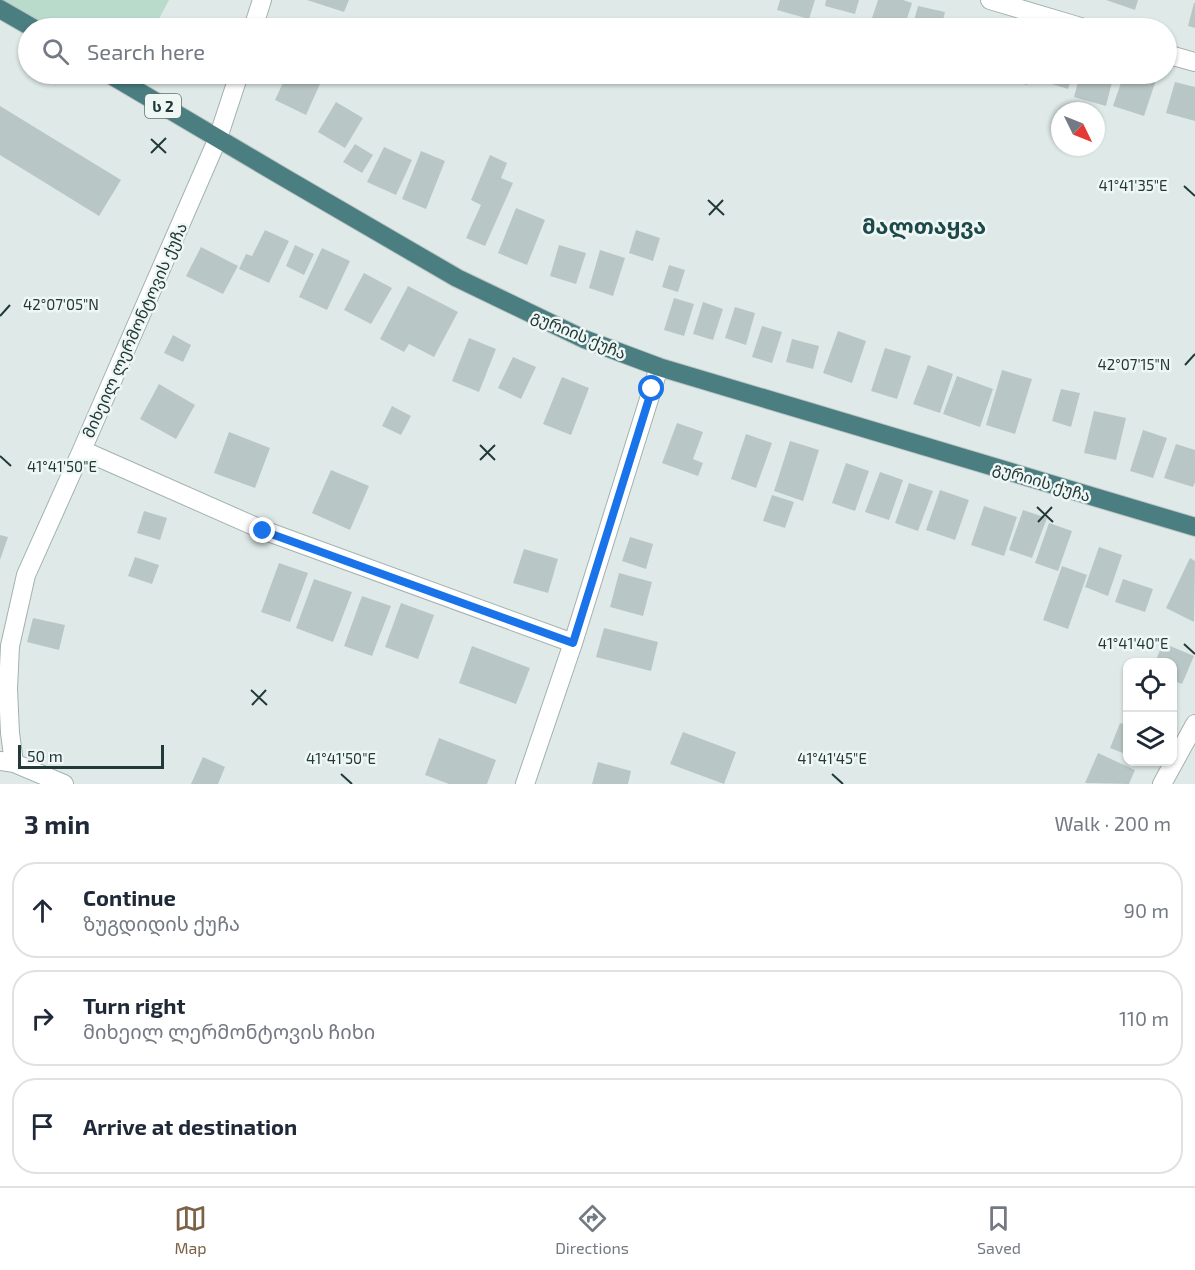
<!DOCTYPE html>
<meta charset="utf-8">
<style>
:root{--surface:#fff;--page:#f6f6f7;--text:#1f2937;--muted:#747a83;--line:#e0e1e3;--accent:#7c6247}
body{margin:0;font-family:"Exo 2","Noto Sans Georgian",sans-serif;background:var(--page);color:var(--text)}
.controls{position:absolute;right:18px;bottom:18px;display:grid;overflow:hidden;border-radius:12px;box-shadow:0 2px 4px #0004}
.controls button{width:54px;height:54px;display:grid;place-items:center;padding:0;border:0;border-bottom:2px solid var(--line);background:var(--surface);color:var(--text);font:30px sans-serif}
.compass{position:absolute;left:1051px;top:102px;width:54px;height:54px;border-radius:50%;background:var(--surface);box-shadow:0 2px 4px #0004;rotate:133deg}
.scale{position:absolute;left:18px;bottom:15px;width:146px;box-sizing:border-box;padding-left:6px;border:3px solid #213939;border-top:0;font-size:16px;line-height:21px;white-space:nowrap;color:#213939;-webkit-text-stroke:4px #eff7f5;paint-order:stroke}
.stop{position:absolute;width:18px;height:18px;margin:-14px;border:4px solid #1a73e8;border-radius:50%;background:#fff}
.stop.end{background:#1a73e8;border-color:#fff;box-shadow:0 2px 6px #0008}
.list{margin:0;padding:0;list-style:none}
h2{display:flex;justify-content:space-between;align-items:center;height:78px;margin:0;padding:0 24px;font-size:26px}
h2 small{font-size:20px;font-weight:400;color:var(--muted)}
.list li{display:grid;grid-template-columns:39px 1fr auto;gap:18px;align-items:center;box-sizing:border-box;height:96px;margin:0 12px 12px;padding:0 12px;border:2px solid var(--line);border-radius:24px}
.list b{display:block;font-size:22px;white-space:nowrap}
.list p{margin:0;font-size:20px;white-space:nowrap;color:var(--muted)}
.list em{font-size:20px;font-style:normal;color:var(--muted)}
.icon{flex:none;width:33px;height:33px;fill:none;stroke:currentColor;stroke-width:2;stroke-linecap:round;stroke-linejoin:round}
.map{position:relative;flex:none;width:1195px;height:784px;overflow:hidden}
.search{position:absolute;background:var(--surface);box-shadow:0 2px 4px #0004;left:18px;right:18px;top:18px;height:66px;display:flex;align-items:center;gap:15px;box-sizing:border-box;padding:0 21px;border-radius:33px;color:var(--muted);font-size:22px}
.sheet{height:402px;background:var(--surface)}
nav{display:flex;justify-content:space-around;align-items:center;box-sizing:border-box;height:84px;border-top:2px solid var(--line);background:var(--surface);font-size:16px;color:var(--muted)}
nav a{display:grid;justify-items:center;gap:3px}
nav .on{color:var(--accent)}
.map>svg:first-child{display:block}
.green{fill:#b8dbcb}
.building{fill:#b8c7c5}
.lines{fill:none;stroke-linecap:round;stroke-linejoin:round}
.minor-casing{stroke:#a2b1b0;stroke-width:20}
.tertiary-casing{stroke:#a2b1b0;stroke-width:20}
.trunk-casing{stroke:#bcc4c4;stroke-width:20}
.minor{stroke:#fff;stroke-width:18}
.tertiary{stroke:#fff;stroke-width:18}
.trunk{stroke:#4a7e81;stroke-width:18}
.route{stroke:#1a73e8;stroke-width:8}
.ticks{fill:none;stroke:#213939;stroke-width:2}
.labels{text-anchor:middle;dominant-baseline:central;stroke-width:5;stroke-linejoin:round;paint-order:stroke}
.shield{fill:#eff7f5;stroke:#5f7271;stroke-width:1.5}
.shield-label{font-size:15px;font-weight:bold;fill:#213939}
.street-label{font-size:16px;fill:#213939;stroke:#eff7f5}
.district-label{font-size:22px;font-weight:bold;fill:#1e494a;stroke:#eff7f5}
.ticks-label{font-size:15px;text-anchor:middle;fill:#213939;stroke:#eff7f5;stroke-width:5;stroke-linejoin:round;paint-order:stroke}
</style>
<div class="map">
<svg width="1195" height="784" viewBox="0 0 1195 784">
<rect width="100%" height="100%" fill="#dfeae8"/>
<path class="green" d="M0,0H169L154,28H33L0,9Z"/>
<path class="building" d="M307,0H349L344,12Z
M780,0H815L809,19L777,10Z
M826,0H859L855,14L825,6Z
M878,0H903L912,3L904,28H875L869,27Z
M1106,0H1138L1135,10Z
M1194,3H1195V28L1188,26Z
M918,6L945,12L941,28H912Z
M970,20L992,28H967Z
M287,74H297L320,84L306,115L275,100Z
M999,74H1031L1027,85L999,76Z
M1038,74H1073L1068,89L1036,79Z
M1080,74H1114L1106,106L1074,97Z
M1124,74H1158L1144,116L1113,106Z
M1175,82L1195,87V121L1166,113Z
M336,102L363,118L345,148L318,132Z
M0,106L121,180L99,216L0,155Z
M355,144L373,155L362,173L343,162Z
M384,147L412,160L396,195L367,182Z
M421,151L445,161L426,209L402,199Z
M490,155L507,163L501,178L513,183L485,246L466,238L481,205L471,200Z
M516,208L545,220L527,265L498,253Z
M265,230L289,241L269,283L239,269L246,254L252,256Z
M636,230L660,238L653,261L629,253Z
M295,245L314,254L304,275L286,266Z
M559,245L586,253L576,284L550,276Z
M201,247L238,266L223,294L186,276Z
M322,248L350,261L327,310L299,297Z
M600,250L625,258L613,296L589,288Z
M669,265L685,270L678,292L662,287Z
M364,273L392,288L371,324L344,310Z
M408,286L458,312L434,357L409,344L404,352L380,339Z
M674,298L694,304L684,336L664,330Z
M703,302L723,309L713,340L693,334Z
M735,307L755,313L746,345L725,338Z
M762,326L782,332L772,363L752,357Z
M838,331L866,341L852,383L823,373Z
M173,335L191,345L183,362L164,353Z
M469,338L496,349L479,392L452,381Z
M792,339L819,346L813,369L786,362Z
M885,348L911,356L897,399L871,391Z
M513,357L536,367L521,399L498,388Z
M928,365L953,374L940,413L913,404Z
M1002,370L1032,379L1015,434L986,425Z
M957,376L993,389L980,427L943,414Z
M562,377L589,388L571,435L543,424Z
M159,384L195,405L176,439L140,419Z
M1061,389L1080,393L1071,427L1052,421Z
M392,406L411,416L401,435L382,426Z
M1094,411L1126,418L1116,460L1084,453Z
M677,423L703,432L693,459L703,463L698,476L662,463Z
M1143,430L1167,438L1153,478L1130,471Z
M229,432L270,448L255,488L214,473Z
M746,434L772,443L756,488L731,479Z
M790,441L819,450L803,501L774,491Z
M1176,444L1195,450V482L1193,487L1164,478Z
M846,463L869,471L855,511L832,503Z
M331,470L369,486L350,530L312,513Z
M880,472L903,480L889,520L865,512Z
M909,483L933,491L918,531L895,523Z
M940,490L969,500L955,540L926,530Z
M772,495L794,502L785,528L763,521Z
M984,506L1017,517L1004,556L971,545Z
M1023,510L1047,518L1032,558L1009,550Z
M144,511L167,518L160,540L137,533Z
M1049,523L1072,531L1058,571L1035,563Z
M0,535L8,537L0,560Z
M630,537L653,544L646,569L622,561Z
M1099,547L1122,555L1108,596L1085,587Z
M524,549L558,559L548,593L513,583Z
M135,557L159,565L152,584L128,576Z
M1190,558L1195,561L1194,622L1166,608Z
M279,563L308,573L290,622L261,612Z
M1062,566L1087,575L1068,629L1043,620Z
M619,573L652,582L643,616L610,607Z
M314,579L352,592L333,642L296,628Z
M1123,579L1153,589L1145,612L1115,602Z
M362,596L391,606L372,656L344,646Z
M401,603L434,615L418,659L385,647Z
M33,618L65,625L59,650L27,642Z
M604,628L658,642L651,671L596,657Z
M1163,643L1194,656L1182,684L1172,680V662H1155Z
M472,646L530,668L516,704L459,683Z
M1120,723L1128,726V755L1110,748Z
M683,732L736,752L724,784L670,764Z
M439,738L496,760L487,784H449L425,775Z
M1098,753L1135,770L1129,784L1085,783Z
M203,757L225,767L218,784H191Z
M598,762L631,771L628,784H592Z"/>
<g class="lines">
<g class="minor-casing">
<path id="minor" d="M990,0L1084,28
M1166,54L1195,62
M82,450L263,530L573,643
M0,761L14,763L64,784
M14,763L10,733L8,689L10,646L26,575L82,450L218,138
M525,784L573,643L659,367
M1162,784L1195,724"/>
</g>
<g class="tertiary-casing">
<path id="tertiary" d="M253,28L262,0
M218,138L239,74"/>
</g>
<g class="trunk-casing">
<path id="trunk" d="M0,9L33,28
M109,74L285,178L457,278L584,339L659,367L1195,527"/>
</g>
<use href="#minor" class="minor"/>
<use href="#tertiary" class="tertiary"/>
<use href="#trunk" class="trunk"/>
</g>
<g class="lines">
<path class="route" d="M263,531L573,643L652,389"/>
</g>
<path class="ticks" d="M151,139L166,153M151,153L166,138M1184,186L1195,196M708,200L724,215M709,215L723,200M0,316L10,305M1185,365L1195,354M480,445L495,460M0,456L11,466M480,460L495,445M1037,507L1053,522M1038,522L1052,507M1184,644L1195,654M251,690L267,705M252,705L266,690M341,774L352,784M832,774L843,784"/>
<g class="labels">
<rect class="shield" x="145" y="94" width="36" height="24" rx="4.5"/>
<g class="shield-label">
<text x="163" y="106">ს 2</text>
</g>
<g class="street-label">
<text transform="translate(134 330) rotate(-66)">მიხეილ ლერმონტოვის ქუჩა</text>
<text transform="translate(579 334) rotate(23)">გურიის ქუჩა</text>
<text transform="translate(1042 481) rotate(17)">გურიის ქუჩა</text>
</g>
<g class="district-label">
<text x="924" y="225">მალთაყვა</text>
</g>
</g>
<g class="ticks-label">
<text x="1133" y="191">41°41'35"E</text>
<text x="61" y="310">42°07'05"N</text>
<text x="1134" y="370">42°07'15"N</text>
<text x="62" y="472">41°41'50"E</text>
<text x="1133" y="649">41°41'40"E</text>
<text x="341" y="764">41°41'50"E</text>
<text x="832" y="764">41°41'45"E</text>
</g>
</svg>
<div class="controls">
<button><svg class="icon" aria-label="locate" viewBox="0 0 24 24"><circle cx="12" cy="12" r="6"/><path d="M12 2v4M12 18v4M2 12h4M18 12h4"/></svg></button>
<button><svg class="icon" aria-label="layers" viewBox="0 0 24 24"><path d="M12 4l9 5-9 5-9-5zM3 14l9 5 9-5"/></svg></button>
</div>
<svg class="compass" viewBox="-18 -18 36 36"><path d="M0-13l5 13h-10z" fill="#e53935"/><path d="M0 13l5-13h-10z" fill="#747a83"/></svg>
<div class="scale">50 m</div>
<div class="stop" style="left:652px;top:389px"></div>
<div class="stop end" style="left:263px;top:531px"></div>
<div class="search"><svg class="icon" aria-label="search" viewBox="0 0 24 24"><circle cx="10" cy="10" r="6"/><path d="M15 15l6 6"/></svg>Search here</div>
</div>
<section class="sheet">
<h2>3 min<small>Walk · 200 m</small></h2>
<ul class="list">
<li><svg class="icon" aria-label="ahead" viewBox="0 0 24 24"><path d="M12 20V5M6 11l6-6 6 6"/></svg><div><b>Continue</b><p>ზუგდიდის ქუჩა</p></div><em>90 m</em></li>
<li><svg class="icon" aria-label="right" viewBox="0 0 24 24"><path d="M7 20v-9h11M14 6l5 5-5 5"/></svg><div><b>Turn right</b><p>მიხეილ ლერმონტოვის ჩიხი</p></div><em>110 m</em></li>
<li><svg class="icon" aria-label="arrive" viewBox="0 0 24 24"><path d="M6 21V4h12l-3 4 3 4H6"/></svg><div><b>Arrive at destination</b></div></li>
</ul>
</section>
<nav>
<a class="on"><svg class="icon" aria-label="map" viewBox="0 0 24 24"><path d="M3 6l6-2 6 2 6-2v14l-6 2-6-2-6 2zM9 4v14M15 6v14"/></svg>Map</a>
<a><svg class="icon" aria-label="directions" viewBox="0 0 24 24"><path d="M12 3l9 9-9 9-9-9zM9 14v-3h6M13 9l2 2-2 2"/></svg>Directions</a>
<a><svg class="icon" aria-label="saved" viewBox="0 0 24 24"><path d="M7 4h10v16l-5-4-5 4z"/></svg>Saved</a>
</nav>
